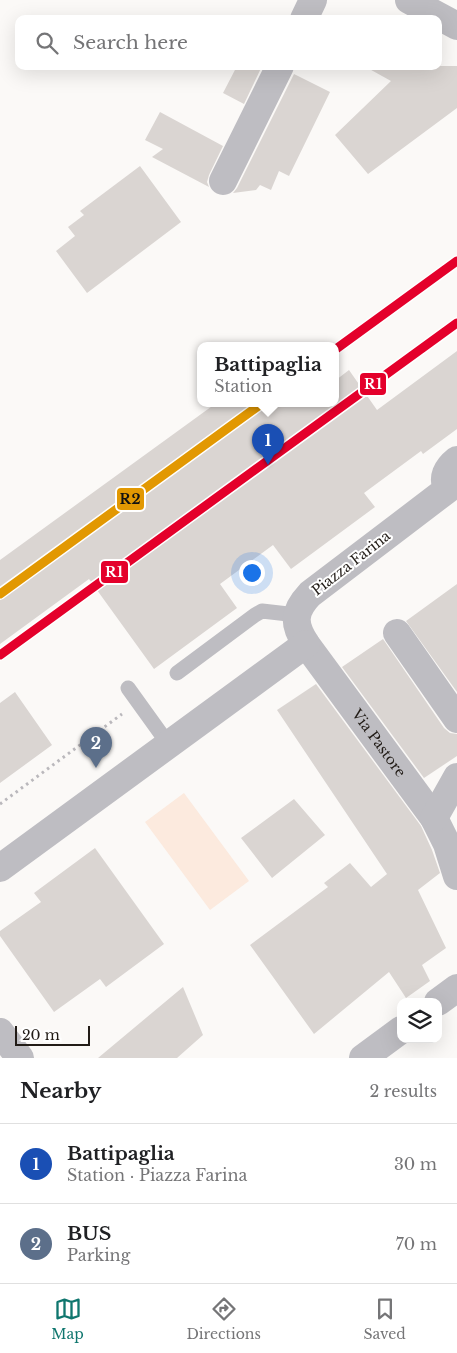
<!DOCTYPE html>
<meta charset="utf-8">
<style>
:root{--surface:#fff;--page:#f6f6f6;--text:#202124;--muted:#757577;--line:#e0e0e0;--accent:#0f766e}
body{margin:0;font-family:"Libre Baskerville",serif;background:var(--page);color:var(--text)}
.controls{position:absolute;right:15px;bottom:15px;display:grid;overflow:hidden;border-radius:10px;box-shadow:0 5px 20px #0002}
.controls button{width:45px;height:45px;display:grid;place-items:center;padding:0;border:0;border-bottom:1px solid var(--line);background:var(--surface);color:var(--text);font:25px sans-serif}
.scale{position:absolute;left:15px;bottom:12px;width:75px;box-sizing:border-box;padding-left:5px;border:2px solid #221c17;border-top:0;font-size:14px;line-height:18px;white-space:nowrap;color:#221c17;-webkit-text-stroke:4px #fff;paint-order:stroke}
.you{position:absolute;left:251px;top:572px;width:18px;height:18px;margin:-12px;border:4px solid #fff;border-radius:50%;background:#1a73e8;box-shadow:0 0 0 8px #1a73e833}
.badge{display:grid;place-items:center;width:32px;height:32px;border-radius:50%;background:var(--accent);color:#fff;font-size:16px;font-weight:700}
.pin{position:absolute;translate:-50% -41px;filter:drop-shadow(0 1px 2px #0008)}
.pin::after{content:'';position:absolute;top:26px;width:18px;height:15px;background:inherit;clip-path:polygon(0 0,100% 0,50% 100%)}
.popup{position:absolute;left:197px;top:342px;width:142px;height:65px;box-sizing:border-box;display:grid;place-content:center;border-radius:10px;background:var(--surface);filter:drop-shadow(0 1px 4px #0005);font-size:16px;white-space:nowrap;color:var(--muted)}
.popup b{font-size:19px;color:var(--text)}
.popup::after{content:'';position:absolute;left:50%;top:100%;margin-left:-10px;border:10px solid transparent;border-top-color:var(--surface)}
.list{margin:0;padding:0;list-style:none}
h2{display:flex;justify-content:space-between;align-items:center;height:65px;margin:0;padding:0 20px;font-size:21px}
h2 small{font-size:16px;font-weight:400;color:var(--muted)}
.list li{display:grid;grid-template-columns:32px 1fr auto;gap:15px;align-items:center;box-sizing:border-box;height:80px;padding:0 20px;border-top:1px solid var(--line)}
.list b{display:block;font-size:19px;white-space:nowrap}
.list p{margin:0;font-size:16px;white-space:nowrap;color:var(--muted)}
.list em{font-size:16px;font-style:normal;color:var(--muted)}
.icon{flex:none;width:28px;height:28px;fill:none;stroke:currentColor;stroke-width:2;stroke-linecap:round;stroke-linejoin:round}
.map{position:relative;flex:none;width:457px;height:1058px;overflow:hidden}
.search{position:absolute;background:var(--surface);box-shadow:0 5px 20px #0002;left:15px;right:15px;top:15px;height:55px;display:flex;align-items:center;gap:12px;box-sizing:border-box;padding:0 18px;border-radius:10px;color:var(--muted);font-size:19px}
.sheet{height:225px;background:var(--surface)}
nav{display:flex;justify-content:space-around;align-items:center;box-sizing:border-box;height:70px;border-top:1px solid var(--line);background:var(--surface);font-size:14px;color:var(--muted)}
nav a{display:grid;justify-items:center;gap:2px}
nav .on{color:var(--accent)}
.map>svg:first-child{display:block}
.pitch{fill:#fceade}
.building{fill:#dad5d2}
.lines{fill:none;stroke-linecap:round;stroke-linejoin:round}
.path{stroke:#bab8bc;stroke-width:3;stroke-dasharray:2.5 4;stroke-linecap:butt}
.lane{stroke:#bebdc2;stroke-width:15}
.street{stroke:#bebdc2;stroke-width:28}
.secondary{stroke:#bdbcc1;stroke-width:28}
.rail-casing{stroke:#bab9bb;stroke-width:5.5}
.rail{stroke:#fff;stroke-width:4;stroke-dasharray:11;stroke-linecap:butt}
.rail-1-casing{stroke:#fff;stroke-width:12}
.rail-2-casing{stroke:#fff;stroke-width:12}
.rail-1{stroke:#e4002b;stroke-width:9}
.rail-2{stroke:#e29802;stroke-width:9}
.labels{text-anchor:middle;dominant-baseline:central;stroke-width:4;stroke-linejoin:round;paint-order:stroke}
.street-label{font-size:14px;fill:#221c17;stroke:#fff}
.line-badge{stroke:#fff;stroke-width:2}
.badge-label{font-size:14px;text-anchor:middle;font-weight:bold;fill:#fff}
.pale-badge-label{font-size:14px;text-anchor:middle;font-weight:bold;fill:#111}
</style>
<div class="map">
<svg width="457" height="1058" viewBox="0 0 457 1058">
<rect width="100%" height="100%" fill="#fbf9f7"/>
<path class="pitch" d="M184,793L249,881L210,910L145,822Z"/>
<path class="building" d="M237,66H262L244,104L223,93Z
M364,66H457V108L368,174L335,135L391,81Z
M294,74L330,92L289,176L279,171L271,190L260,185L256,190L233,193L237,188Z
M160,112L223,146L209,175L207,182L209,187L152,157L163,149L145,140Z
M140,166L181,222L87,293L56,251L75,236L68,227L84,215L80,211Z
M457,351V429L423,454L421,451L364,493L375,507L291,569L273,545L220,584L237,608L154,669L89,579L0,644V560L215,404H336V380L349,370L377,410Z
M457,584V692L406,621Z
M383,639L444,728L450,733L457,734V756L424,778L342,667Z
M316,684L421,826L432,850L440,873L418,890L446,948L422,965L430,981L406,998L389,972L314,1034L250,945L328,887L324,883L350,863L371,887L387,874L277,710Z
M15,692L52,745L0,783V703Z
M294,799L325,835L272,878L241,838Z
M95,848L164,944L106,987L100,979L54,1012L0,936V931L41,902L34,893Z
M183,987L203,1035L177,1058H98Z"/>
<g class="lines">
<path class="path" d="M0,804L122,714"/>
<path class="lane" d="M177,673L255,615L262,611L297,615
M128,688L169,745"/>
<g class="street">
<path d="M304,19L313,0"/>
<path d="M223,181L280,66"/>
<path id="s1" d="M457,460C447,468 441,478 448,489L310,594C293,612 293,624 306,644L434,818L447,844L457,876"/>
<path d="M397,633L457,719"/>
<path d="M434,818L457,777"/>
<path d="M0,868L306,644"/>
<path d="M438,1002L457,988"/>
<path d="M0,1032L20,1058"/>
<path d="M363,1058L401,1030"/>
</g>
<path class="secondary" d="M409,0L457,26"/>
<g class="rail-casing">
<path id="rail" d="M0,655L457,323"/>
</g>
<use href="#rail" class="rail"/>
<g class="rail-1-casing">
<path id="rail-1" d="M336,349L457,261
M0,655L457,323"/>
</g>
<g class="rail-2-casing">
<path id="rail-2" d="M0,594L261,404"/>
</g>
<use href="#rail-1" class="rail-1"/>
<use href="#rail-2" class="rail-2"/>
</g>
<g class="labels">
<g class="street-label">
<text transform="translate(351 563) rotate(-38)">Piazza Farina</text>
<text stroke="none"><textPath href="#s1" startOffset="386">Via Pastore</textPath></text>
</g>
</g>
<g class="line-badge">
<rect x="359" y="372" width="28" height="24" rx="5" fill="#e4002b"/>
<rect x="116" y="487" width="29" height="24" rx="5" fill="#e29802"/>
<rect x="100" y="560" width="29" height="24" rx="5" fill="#e4002b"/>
</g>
<g class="badge-label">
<text x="373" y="389">R1</text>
<text x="114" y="577">R1</text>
</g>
<g class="pale-badge-label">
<text x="130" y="504">R2</text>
</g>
</svg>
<div class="controls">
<button><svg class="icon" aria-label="layers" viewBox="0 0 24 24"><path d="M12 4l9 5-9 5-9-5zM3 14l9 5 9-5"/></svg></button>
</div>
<div class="scale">20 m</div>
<div class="you"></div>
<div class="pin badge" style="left:268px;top:465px;background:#1a4fb4">1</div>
<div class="popup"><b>Battipaglia</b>Station</div>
<div class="pin badge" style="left:96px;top:768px;background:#5c6f8a">2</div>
<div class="search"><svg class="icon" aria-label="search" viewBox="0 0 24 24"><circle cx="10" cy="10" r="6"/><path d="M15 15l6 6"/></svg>Search here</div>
</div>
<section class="sheet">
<h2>Nearby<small>2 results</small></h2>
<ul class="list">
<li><span class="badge" style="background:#1a4fb4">1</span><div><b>Battipaglia</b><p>Station · Piazza Farina</p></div><em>30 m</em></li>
<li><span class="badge" style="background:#5c6f8a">2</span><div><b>BUS</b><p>Parking</p></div><em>70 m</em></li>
</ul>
</section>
<nav>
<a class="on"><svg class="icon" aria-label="map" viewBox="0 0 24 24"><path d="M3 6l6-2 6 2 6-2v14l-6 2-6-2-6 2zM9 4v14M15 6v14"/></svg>Map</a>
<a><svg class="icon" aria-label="directions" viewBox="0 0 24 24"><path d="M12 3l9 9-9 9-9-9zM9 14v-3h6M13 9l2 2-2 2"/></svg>Directions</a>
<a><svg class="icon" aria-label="saved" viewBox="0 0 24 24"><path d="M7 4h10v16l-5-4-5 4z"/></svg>Saved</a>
</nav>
